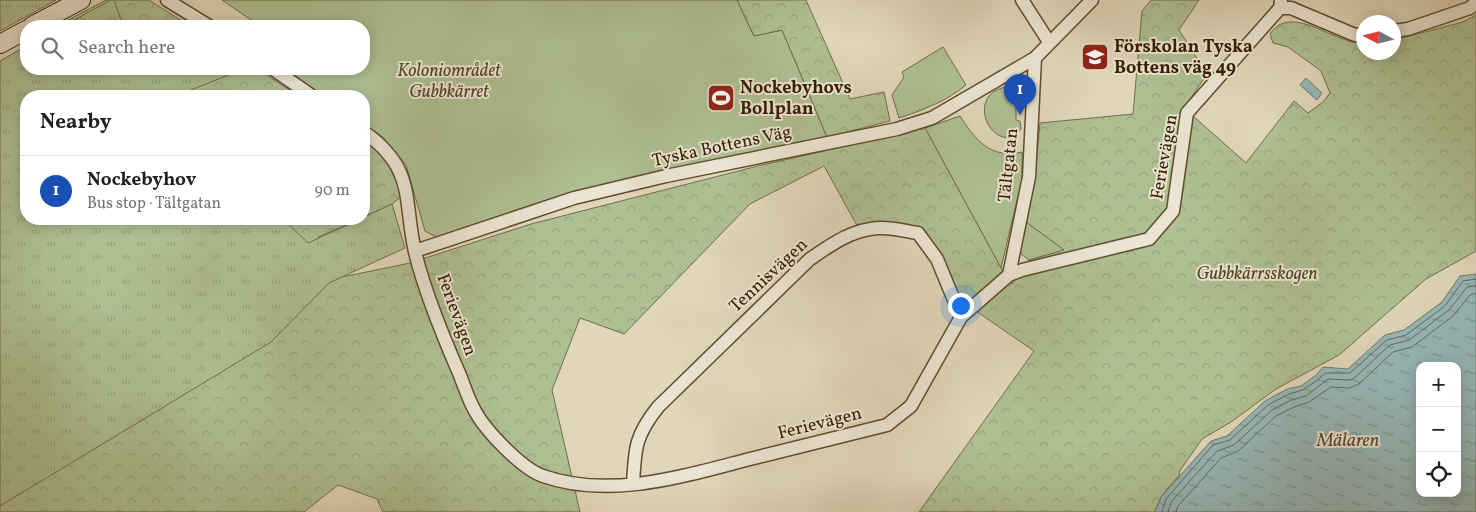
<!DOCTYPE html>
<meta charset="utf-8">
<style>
:root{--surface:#fff;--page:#f2f2f2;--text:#202124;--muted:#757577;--line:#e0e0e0;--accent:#8f2418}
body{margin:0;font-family:Vollkorn,serif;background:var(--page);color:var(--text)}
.controls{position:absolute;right:15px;bottom:15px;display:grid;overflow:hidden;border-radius:10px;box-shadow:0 2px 12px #0003}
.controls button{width:45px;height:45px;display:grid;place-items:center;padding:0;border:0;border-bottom:1px solid var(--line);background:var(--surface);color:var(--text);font:25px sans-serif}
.compass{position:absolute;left:1356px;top:15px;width:45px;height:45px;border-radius:50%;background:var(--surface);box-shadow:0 2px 12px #0003;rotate:277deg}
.you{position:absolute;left:960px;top:305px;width:18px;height:18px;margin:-12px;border:4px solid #fff;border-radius:50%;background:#1a73e8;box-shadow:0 0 0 8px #1a73e833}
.badge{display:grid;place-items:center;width:32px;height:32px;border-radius:50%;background:var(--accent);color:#fff;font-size:16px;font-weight:700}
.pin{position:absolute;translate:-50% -41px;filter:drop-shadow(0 1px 2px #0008)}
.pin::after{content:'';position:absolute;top:26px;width:18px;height:15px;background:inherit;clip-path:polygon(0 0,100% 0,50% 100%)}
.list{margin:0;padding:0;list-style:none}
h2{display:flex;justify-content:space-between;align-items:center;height:65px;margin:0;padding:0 20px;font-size:21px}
h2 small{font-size:16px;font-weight:400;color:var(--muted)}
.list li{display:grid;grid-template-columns:32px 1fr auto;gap:15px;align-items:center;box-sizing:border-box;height:70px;padding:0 20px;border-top:1px solid var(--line)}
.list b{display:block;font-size:19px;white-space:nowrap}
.list p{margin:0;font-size:16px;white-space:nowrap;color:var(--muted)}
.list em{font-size:16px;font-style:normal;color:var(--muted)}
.icon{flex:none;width:28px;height:28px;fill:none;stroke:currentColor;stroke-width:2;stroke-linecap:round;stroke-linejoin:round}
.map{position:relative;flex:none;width:1476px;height:512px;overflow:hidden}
.search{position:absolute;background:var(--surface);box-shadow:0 2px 12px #0003;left:20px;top:20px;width:350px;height:55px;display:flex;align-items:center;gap:12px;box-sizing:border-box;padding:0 18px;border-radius:20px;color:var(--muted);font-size:19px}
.panel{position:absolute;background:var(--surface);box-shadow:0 2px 12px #0003;left:20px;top:90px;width:350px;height:135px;border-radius:20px}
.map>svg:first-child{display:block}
.green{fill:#aebf92;stroke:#726e4a}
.forest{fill:url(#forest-crowns);stroke:#726e4a}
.park{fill:url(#park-tufts);stroke:#726e4a}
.water{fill:url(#water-ripples);stroke:#6f7a6e;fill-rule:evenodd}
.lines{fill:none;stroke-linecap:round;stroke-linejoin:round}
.shore{stroke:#666a5c;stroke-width:1}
.street-casing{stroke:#604c2f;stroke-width:15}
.secondary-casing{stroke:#351e01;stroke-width:20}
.street{stroke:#ebe4d2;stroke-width:12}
.secondary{stroke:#ebe4d2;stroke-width:18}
.labels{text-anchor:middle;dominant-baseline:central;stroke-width:4;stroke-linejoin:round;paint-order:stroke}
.poi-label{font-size:18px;font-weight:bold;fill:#351e01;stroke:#ebe4d2;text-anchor:start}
.park-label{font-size:18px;font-style:italic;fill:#534625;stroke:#ebe4d2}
.street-label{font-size:18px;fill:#351e01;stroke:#ebe4d2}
.water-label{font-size:19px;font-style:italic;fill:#524c38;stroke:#ebe4d2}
</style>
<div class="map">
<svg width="1476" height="512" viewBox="0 0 1476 512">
<defs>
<pattern id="forest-crowns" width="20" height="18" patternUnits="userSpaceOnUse" patternTransform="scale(1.25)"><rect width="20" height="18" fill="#aebf92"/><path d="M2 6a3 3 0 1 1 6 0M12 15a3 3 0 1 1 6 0" fill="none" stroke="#96a47c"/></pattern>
<pattern id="park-tufts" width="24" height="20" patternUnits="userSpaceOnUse" patternTransform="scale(1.25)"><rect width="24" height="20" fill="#aebf92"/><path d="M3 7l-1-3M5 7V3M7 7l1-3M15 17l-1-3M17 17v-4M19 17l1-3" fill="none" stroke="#96a47c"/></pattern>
<pattern id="water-ripples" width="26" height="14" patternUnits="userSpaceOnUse" patternTransform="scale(1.25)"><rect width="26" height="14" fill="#96b7b7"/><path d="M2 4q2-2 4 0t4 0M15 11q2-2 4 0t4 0" fill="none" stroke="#7b9492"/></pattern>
</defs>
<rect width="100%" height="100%" fill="#e0d6b9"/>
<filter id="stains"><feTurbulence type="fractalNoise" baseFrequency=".004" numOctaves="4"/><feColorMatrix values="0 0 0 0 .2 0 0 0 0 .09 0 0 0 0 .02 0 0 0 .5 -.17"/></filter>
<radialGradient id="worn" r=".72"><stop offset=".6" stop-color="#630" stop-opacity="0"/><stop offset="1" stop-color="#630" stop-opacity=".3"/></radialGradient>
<path class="green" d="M222,0H737L754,36L782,30L827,137L524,209L438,237L432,235L425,231L406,165L383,137L364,124V96H323L282,69H364V26H257V24Z
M943,47L966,85C947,101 923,110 899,118L892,95L904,77L902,72Z
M1015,86L1022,88L1020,107L1016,108V120L1020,121L1021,129C996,162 956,88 1015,86Z
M960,116C976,141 991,159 1022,152V179L1001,268L925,128Z
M1026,222L1065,250L1029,260L1021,254L1020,246Z"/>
<path class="forest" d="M106,0H149L190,26H57Z
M737,0H806L850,99L884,92L890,121L827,137L782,30L754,36Z
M1151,0H1199L1179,30L1207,74L1184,108L1246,163L1294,101L1308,113L1323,102L1330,93L1321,71L1288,47L1273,43L1270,34C1287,8 1319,31 1341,38C1348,41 1356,43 1363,44L1364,52H1394V40L1463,22L1476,15V251L1426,279L1339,355L1276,389L1231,422L1202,439L1179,472L1180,474L1161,497L1155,512H919L1034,351L976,311L969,319L938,258L917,234L860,231L824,166L750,204L624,334L580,318L552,390L580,512H383L377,499L338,485L304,512H0V475L26,219H360L318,237L342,277L410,263L531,224L758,166L925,128L1001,268L1012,284L1029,260L1064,250L1026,222L1035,175L1040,123L1133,114L1142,11Z
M98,69H257L299,96H82Z
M364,139C383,151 395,175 402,196L392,204L364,217Z"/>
<path class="park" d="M0,0H56L0,31Z
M111,0H114L122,23L129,26H63Z
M26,46V69H229L236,72L176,96H26V219H283L308,243L360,219H364V217L392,204L405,248L329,283L271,342L0,506V61Z"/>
<path class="water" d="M1306,78L1322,93L1317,100L1300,85Z
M1476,274V512H1155L1161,497L1211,441L1227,436L1265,401L1287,389L1301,386L1316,375L1323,367L1348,369L1385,335L1404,330L1442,302L1460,276ZM1420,366H1457V493H1420Z"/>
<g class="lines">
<path class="shore" d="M1162,512L1166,499L1213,445L1230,440L1268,405L1289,394L1303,390L1319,379L1325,373H1350L1387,340L1406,335L1445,306L1463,281L1476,279
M1168,512L1171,502L1217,451L1234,445L1272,410L1291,400L1306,396L1328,379L1347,380L1353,379L1390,345L1409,340L1449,310L1467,287L1476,286
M1176,512L1178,506L1221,458L1238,451L1276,416L1294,407L1309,402L1331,387L1349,388L1359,384L1393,352L1412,347L1453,316L1470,295L1476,293"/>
<g class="street-casing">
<path id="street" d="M167,0L209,26
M1022,0L1049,42
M1280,8H1291L1355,35L1364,34
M1394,31L1408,29L1470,8L1476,2
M273,69L312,96
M364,132C416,169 403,198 415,252C425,293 442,334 459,373C464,385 468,399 475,411C485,430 522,469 543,476C611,500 687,475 754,458C798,447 843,436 887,425L911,406L961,317L1009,275L1022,270L1149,239L1173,211L1187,113L1280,8L1281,0
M415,251L574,198L666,176L897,129L932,118L1035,58L1092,0
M1009,275L1029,177L1035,58
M633,484C635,448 635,436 658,407L810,259C832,244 851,230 878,228C891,227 905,231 918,233L937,259L961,317"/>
</g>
<g class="secondary-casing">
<path id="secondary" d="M32,26L81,0
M0,44L26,30"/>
</g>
<use href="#street" class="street"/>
<use href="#secondary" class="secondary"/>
</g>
<defs>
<g id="school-square" transform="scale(1.4375)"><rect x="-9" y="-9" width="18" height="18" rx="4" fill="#8f2418" stroke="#ebe4d2"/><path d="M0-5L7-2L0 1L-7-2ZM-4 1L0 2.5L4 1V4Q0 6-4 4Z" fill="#fff"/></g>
<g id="stadium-square" transform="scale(1.4375)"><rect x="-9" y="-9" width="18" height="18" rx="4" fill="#8f2418" stroke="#ebe4d2"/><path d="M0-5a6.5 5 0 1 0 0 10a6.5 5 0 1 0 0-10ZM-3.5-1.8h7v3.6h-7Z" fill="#fff"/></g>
</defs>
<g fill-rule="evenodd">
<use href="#school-square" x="1095" y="57"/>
<use href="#stadium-square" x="721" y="98"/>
</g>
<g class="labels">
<g class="poi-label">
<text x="1114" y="47">Förskolan Tyska<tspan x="1114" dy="21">Bottens väg 49</tspan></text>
<text x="740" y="88">Nockebyhovs<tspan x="740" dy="21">Bollplan</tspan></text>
</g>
<g class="park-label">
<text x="449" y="71">Koloniområdet<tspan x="449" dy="21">Gubbkärret</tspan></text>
<text x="1257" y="274">Gubbkärrsskogen</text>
</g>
<g class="street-label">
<text transform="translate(722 147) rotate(-12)">Tyska Bottens Väg</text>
<text transform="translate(1165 157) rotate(-80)">Ferievägen</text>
<text transform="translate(1009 165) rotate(-84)">Tältgatan</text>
<text transform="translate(769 276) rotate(-43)">Tennisvägen</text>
<text transform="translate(456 315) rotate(70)">Ferievägen</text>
<text transform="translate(820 424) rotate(-14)">Ferievägen</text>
</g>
<g class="water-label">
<text x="1348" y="441">Mälaren</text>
</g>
</g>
<rect width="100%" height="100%" filter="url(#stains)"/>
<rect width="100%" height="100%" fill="url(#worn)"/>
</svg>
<div class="controls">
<button>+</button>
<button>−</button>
<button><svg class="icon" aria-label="locate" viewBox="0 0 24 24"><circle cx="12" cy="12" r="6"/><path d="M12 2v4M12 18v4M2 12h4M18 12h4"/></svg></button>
</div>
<svg class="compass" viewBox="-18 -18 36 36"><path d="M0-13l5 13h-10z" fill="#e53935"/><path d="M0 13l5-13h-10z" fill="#757577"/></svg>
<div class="you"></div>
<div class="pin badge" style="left:1020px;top:115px;background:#1a4fb4">1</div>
<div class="search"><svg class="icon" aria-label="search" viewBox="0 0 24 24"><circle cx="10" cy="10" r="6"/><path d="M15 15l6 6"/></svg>Search here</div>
<section class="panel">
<h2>Nearby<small></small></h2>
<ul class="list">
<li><span class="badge" style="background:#1a4fb4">1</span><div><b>Nockebyhov</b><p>Bus stop · Tältgatan</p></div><em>90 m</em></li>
</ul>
</section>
</div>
